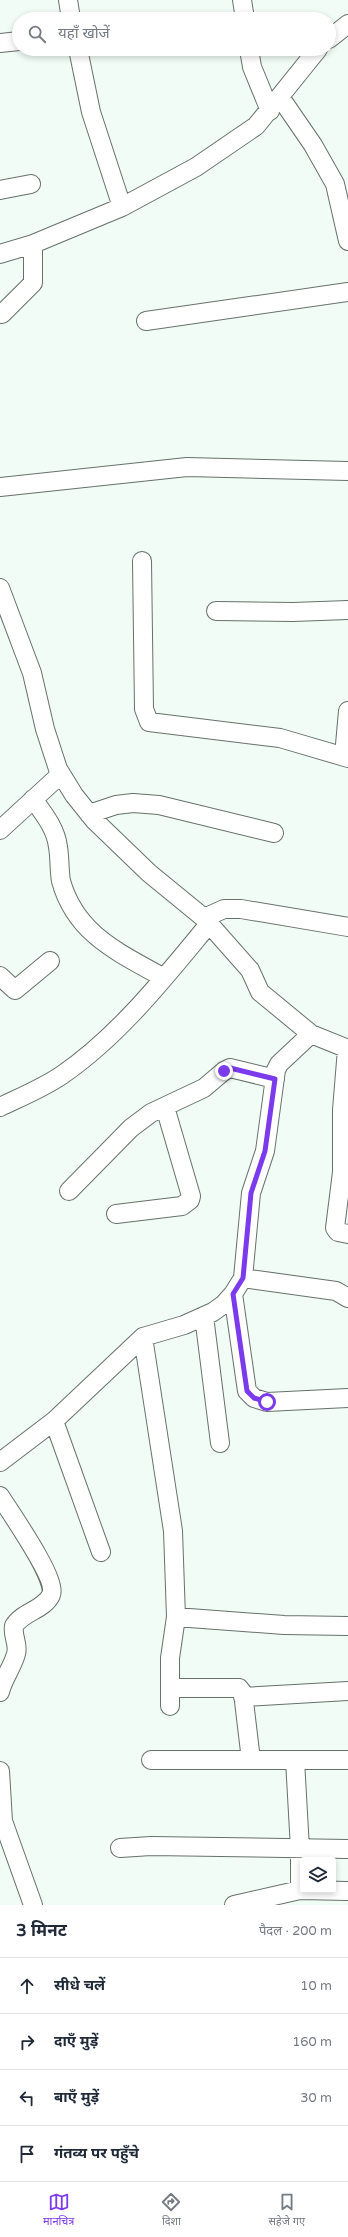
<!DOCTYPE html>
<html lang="hi">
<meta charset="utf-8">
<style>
:root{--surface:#fff;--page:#f6f6f7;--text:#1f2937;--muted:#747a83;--line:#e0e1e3;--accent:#7c3aed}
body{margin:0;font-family:"Varela Round","Noto Sans Devanagari",sans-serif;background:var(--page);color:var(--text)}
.controls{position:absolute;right:12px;bottom:12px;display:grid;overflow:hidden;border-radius:4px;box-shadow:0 2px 6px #0003}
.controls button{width:36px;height:36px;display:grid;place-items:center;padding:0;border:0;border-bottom:1px solid var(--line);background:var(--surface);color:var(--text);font:20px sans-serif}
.stop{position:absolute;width:12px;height:12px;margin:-9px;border:3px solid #7c3aed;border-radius:50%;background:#fff}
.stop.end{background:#7c3aed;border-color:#fff;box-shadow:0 1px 4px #0008}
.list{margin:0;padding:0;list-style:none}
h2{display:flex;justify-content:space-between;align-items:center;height:52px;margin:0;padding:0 16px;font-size:17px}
h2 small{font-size:13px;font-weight:400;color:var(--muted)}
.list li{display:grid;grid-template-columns:26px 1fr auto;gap:12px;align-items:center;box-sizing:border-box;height:56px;padding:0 16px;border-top:1px solid var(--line)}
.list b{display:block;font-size:15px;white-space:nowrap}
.list em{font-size:13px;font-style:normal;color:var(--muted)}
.icon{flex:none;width:22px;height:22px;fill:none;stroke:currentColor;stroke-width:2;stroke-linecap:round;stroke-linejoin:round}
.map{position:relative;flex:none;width:348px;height:1905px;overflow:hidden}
.search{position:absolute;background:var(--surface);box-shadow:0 2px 6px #0003;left:12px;right:12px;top:12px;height:44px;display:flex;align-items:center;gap:10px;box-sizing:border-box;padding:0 14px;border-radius:22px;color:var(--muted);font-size:15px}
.sheet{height:276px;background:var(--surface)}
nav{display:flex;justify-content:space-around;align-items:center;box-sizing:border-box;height:56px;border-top:1px solid var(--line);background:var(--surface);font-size:11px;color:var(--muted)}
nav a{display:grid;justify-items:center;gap:2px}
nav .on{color:var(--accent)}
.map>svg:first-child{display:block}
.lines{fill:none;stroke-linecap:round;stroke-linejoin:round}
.minor-casing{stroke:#67716b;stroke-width:20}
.minor{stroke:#fff;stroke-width:18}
.route{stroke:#7c3aed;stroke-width:5}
</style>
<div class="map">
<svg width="348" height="1905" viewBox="0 0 348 1905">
<rect width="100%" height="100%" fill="#f0fcf5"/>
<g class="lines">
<g class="minor-casing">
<path id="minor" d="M68,0L71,19
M242,0L245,19
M329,39L348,24
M0,43L19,41
M78,49L91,112L122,207
M249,49L252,67L270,111
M280,97L313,145L335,184L348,241
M0,190L31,184
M0,254L33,244L122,207L196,167L256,126L318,49
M2,314L33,283V244
M146,321L348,292
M0,487L187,467L348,471
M142,561L144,709L149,722L280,738L348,758
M0,588L32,673L45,729L58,769L74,795L94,820L149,873L204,918L250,970L260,992L311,1034L348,1049
M216,611L293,612L348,610
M344,756L348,711
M33,799C44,814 56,829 58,847C60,858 59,870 61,881C76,935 120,953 164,978
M89,814L116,805L133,803L159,805L274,833
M0,830L61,774
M204,918L224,909H241L348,927
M0,976L15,990L50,961
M347,1049L342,1110V1172L335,1228L338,1232L348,1234
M0,1107C21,1097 43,1088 62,1075C120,1035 165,977 209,924
M69,1191L131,1128L151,1113L204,1088L224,1071L230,1068L275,1079
M116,1214L182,1206L190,1200L191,1196L165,1107
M243,1278L336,1291L348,1298
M233,1294L247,1391L254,1398L267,1402L348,1398
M204,1316L220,1443
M143,1337L173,1531L176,1617L170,1658V1706
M54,1421L101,1552
M0,1462L54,1421L143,1337L184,1325L213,1312L224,1304L233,1294L243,1278L251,1193L265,1151L276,1070L279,1064L311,1034
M0,1496C10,1512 58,1580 51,1595C44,1610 22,1612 14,1626C12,1636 19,1644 16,1654C12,1668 3,1679 0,1692
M176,1617L284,1625L348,1626
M170,1688H239L243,1693L251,1760
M243,1697L348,1691
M151,1760H348
M295,1760L300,1849V1890
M0,1771L3,1821L33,1905
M120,1848L151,1846L348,1849
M234,1905L300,1890L348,1891"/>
</g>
<use href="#minor" class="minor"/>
</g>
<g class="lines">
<path class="route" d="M224,1071L230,1068L275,1079L265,1151L251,1193L243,1278L233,1294L247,1391L254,1398L267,1402"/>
</g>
</svg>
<div class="controls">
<button><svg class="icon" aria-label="layers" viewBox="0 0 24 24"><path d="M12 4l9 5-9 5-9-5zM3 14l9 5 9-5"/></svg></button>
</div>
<div class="stop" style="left:267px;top:1402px"></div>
<div class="stop end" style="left:224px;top:1071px"></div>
<div class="search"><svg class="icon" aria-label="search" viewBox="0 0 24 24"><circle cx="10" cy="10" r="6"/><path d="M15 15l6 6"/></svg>यहाँ खोजें</div>
</div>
<section class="sheet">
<h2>3 मिनट<small>पैदल · 200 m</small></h2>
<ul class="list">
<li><svg class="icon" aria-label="ahead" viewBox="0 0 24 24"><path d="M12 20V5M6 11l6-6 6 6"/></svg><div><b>सीधे चलें</b></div><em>10 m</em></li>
<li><svg class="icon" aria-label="right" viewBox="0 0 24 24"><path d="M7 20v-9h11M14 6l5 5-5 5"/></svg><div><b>दाएँ मुड़ें</b></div><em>160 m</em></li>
<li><svg class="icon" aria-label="left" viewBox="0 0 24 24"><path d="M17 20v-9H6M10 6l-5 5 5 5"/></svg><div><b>बाएँ मुड़ें</b></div><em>30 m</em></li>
<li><svg class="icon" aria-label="arrive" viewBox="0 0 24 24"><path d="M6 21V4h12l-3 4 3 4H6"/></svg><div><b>गंतव्य पर पहुँचे</b></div></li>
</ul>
</section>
<nav>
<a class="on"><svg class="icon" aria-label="map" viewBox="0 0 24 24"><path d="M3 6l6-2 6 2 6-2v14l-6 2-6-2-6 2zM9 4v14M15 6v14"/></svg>मानचित्र</a>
<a><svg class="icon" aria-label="directions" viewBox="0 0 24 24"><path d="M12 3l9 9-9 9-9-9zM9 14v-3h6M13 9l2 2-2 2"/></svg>दिशा</a>
<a><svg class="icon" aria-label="saved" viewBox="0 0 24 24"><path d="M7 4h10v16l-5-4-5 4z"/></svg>सहेजे गए</a>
</nav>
